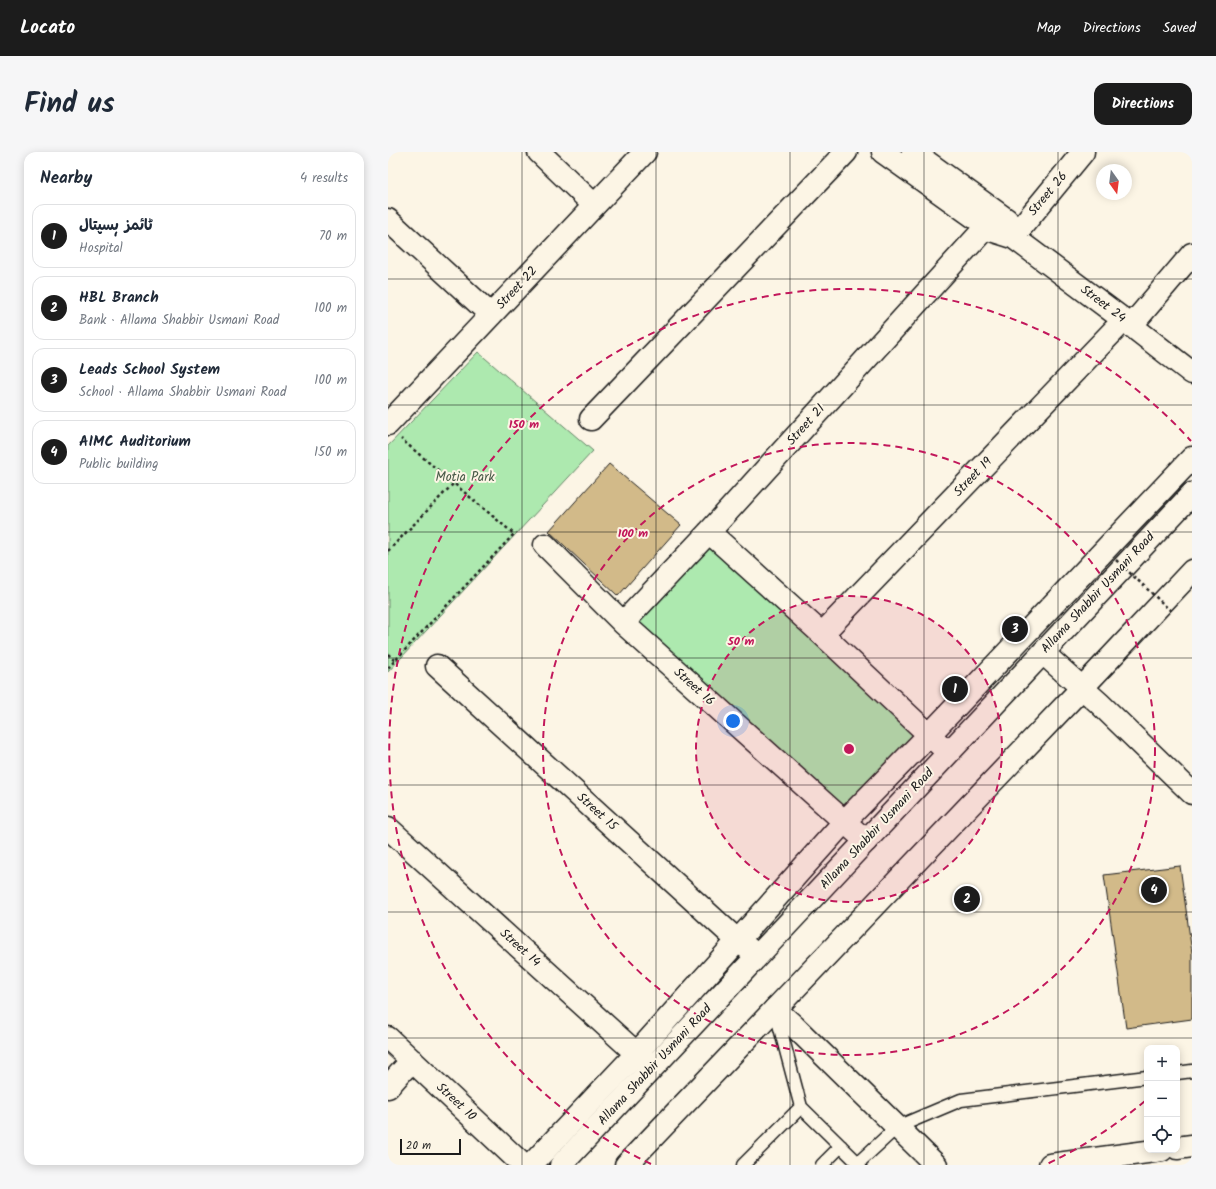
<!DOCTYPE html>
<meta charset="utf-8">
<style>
:root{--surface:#fff;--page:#f6f6f7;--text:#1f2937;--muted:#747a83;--line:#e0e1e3;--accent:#1c1c1c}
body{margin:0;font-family:Kalam,"Playpen Sans Arabic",sans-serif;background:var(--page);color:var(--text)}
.controls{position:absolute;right:12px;bottom:12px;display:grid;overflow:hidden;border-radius:8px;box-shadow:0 2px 10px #0003}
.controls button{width:36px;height:36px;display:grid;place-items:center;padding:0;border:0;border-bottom:1px solid var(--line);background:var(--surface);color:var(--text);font:20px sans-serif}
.compass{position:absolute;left:708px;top:12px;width:36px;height:36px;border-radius:50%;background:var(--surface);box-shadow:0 2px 10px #0003;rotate:166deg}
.scale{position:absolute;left:12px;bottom:10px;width:61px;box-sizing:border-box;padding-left:4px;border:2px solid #1c1c1c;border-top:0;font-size:11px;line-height:14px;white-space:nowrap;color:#1c1c1c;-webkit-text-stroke:3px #fcf5e5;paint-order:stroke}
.you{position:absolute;left:345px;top:569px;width:14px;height:14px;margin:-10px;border:3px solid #fff;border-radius:50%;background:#1a73e8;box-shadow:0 0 0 6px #1a73e833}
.badge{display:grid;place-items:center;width:26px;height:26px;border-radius:50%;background:var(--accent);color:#fff;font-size:13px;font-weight:700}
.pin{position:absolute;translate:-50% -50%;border:2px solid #fff;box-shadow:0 1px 4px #0006}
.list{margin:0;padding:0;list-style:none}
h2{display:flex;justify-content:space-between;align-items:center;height:52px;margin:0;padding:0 16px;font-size:17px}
h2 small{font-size:13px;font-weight:400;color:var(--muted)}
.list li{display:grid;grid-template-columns:26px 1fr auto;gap:12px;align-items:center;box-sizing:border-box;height:64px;margin:0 8px 8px;padding:0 8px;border:1px solid var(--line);border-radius:12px}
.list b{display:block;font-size:15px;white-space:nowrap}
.list p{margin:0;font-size:13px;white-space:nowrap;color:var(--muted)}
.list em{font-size:13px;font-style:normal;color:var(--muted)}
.icon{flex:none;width:22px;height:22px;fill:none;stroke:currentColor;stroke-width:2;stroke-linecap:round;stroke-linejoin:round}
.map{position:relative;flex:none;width:804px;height:1013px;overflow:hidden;border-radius:12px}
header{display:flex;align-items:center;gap:24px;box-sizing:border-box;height:56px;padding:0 20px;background:var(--accent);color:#fff}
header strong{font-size:19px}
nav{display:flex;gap:22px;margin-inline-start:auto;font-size:14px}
.intro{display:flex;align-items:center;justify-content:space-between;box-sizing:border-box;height:96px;padding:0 24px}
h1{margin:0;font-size:28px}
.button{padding:10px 18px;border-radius:12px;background:var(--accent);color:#fff;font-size:14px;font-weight:700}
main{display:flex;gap:24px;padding:0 24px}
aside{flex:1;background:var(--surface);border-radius:12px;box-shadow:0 2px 10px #0003}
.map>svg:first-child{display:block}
.green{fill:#ade9af;stroke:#648266}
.building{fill:#d2ba89;stroke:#1c1c1c}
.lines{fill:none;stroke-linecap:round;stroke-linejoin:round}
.service-casing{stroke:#1c1c1c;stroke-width:15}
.minor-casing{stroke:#1c1c1c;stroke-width:25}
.secondary-casing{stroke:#1c1c1c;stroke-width:25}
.path{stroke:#1c1c1c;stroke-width:2.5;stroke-dasharray:3 3;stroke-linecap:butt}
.service{stroke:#fcf5e5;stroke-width:12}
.minor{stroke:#fcf5e5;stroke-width:22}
.secondary{stroke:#fcf5e5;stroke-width:22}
.path-bridge{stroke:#1c1c1c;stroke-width:2.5;stroke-dasharray:3 3;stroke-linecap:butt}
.grid{fill:none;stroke:#1c1c1c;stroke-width:1;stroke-opacity:0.55}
.ring{fill:none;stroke:#c2185b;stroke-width:2;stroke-dasharray:7 5}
.labels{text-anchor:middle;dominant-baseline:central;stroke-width:4;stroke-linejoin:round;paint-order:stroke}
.street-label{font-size:13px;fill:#1c1c1c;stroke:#fcf5e5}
.park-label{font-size:13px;fill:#485a48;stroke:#fcf5e5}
.centre{fill:#c2185b;stroke:#fcf5e5;stroke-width:2}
.ring-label{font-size:12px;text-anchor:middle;font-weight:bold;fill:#c2185b;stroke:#fcf5e5;stroke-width:4;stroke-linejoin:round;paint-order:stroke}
</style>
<header>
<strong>Locato</strong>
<nav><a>Map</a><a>Directions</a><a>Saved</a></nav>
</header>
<div class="intro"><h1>Find us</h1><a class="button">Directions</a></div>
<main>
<aside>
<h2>Nearby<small>4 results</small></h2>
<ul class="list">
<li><span class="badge">1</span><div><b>ٹائمز ہسپتال</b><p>Hospital</p></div><em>70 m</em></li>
<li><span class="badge">2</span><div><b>HBL Branch</b><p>Bank · Allama Shabbir Usmani Road</p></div><em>100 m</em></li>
<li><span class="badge">3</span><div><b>Leads School System</b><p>School · Allama Shabbir Usmani Road</p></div><em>100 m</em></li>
<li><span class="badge">4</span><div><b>AIMC Auditorium</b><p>Public building</p></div><em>150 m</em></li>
</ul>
</aside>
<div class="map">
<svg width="804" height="1013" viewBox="0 0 804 1013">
<rect width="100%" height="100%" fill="#fcf5e5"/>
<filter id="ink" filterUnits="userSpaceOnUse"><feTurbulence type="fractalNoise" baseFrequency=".025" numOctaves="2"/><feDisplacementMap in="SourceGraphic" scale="8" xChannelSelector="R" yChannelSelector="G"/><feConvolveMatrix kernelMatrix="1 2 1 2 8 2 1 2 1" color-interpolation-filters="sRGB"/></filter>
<g filter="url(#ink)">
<path class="green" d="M90,200L205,299L0,520V294Z
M322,391L530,583L453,662L245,470Z"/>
<path class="building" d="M221,312L293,373L230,444L161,379Z
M792,714L804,801V867L738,876L716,723Z"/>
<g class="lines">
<g class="service-casing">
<path id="service" d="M388,861L413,955L472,1013
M789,921L804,919
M470,1011L509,975L573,948L759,925
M355,1013L413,955
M434,1013L453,994"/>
</g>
<g class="minor-casing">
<path id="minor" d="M151,0L206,53
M495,0L606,79L625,85L736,168L804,221
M525,0L619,68L625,85
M0,68L103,163
M625,85L695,0
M743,174L804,102
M203,267L458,0
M0,272L257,0
M321,380L434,482L552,593
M157,393L235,471L478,689
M235,471L321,380L599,74
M434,482L736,168
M655,501L711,551L804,641
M49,514L350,789L361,797
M0,676L259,911
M387,857L407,875L548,1013
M0,886L135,1013
M0,935L24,908
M789,996L804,994
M143,1013L248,902L456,670L542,582L804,306
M662,1013L774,998"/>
</g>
<g class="secondary-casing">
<path id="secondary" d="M173,1013L804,342
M238,1013L694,536L804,419"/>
</g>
<path class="path" d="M0,399L66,331
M0,502L7,509
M0,516L126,382L13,287"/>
<use href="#service" class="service"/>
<use href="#minor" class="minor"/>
<use href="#secondary" class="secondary"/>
<path class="path-bridge" d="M728,408L785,461"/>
</g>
</g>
<path class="grid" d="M134,0V1013M268,0V1013M402,0V1013M536,0V1013M670,0V1013M0,127H804M0,253H804M0,380H804M0,506H804M0,633H804M0,760H804M0,886H804"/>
<circle cx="461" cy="597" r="153" fill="#c2185b" fill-opacity=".12"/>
<g class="ring">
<circle cx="461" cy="597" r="153"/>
<circle cx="461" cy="597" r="306"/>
<path d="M757 949A460 460 0 0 1 659 1012M263 1012A460 460 0 1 1 803 289"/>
</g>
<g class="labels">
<g class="street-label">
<text transform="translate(660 42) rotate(-50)">Street 26</text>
<text transform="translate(129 136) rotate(-47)">Street 22</text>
<text transform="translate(715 152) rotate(37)">Street 24</text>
<text transform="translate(418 273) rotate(-48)">Street 21</text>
<text transform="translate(585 325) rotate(-46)">Street 19</text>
<text transform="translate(710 441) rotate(-47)">Allama Shabbir Usmani Road</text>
<text transform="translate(306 535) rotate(42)">Street 16</text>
<text transform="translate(209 660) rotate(42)">Street 15</text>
<text transform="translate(489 677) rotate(-47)">Allama Shabbir Usmani Road</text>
<text transform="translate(132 796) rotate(42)">Street 14</text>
<text transform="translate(267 913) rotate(-47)">Allama Shabbir Usmani Road</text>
<text transform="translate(68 950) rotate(43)">Street 10</text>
</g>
<g class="park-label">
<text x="77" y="325">Motia Park</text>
</g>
</g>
<circle cx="461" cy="597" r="6" class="centre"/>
<g class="ring-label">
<text x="136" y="276">150 m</text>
<text x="245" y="385">100 m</text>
<text x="353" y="493">50 m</text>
</g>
</svg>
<div class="controls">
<button>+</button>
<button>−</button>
<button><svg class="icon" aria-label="locate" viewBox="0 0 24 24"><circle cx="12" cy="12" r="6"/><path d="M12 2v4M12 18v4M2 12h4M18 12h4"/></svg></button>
</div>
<svg class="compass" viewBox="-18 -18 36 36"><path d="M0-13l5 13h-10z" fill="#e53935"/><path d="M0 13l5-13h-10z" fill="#747a83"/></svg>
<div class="scale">20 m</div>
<div class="you"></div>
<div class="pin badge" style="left:567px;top:537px">1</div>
<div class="pin badge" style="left:579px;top:747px">2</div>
<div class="pin badge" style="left:627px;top:477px">3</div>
<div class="pin badge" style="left:766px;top:738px">4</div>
</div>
</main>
